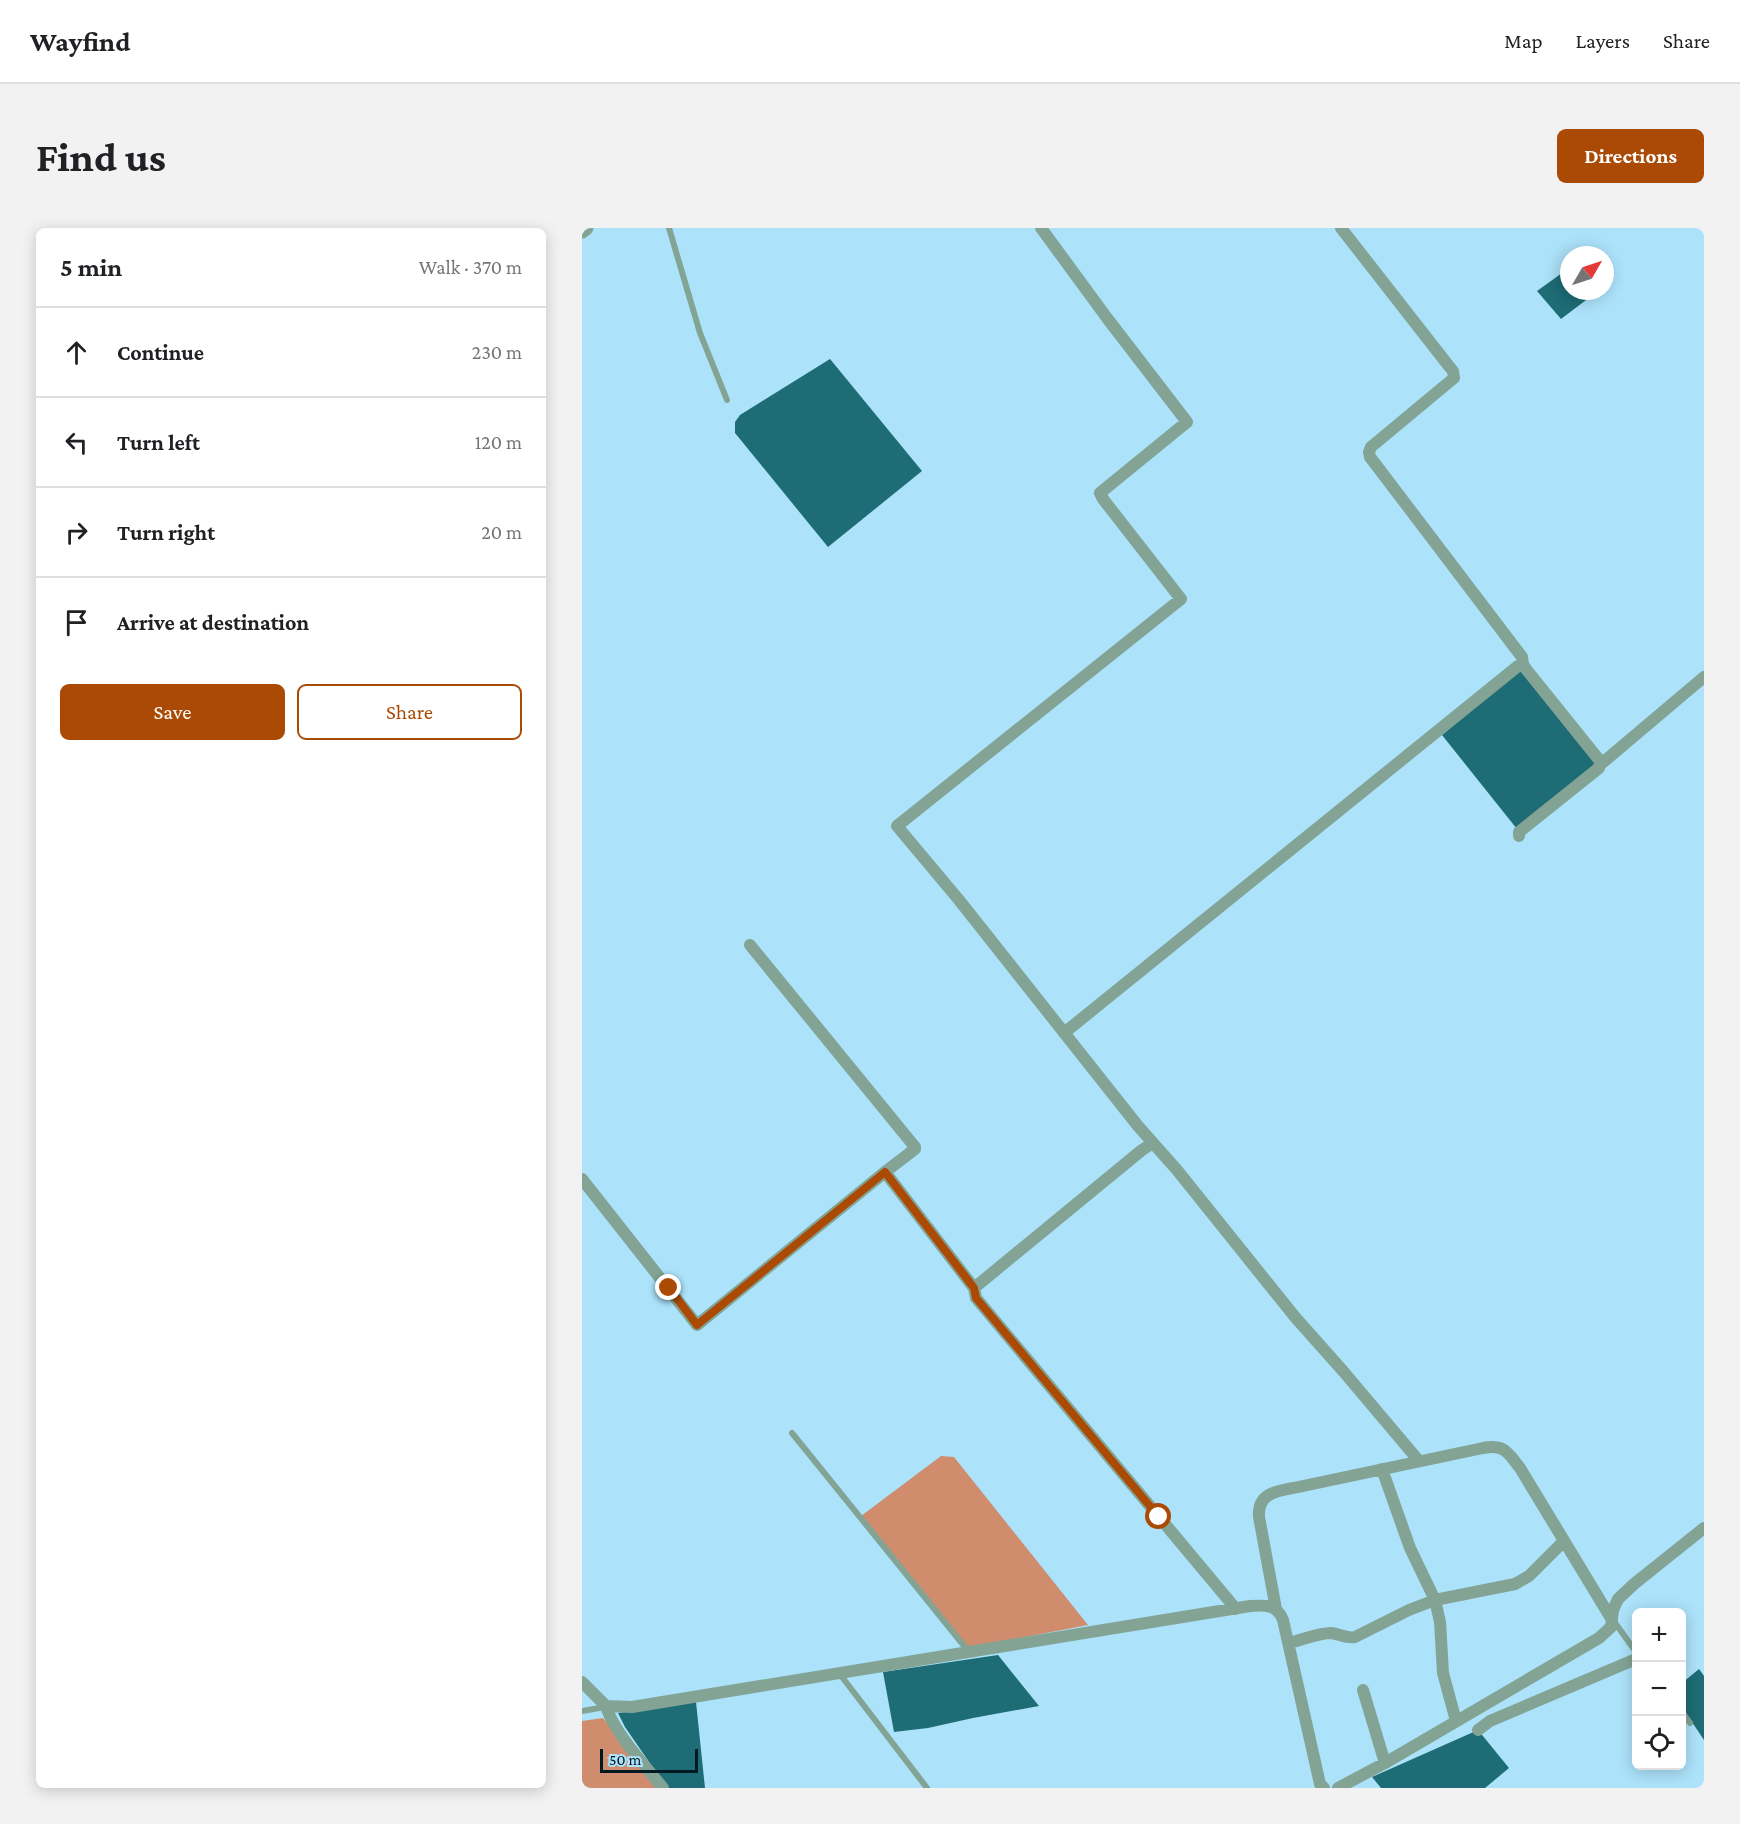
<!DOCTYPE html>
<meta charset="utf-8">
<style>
:root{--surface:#fff;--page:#f2f2f2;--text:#202124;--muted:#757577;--line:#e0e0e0;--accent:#ab4a05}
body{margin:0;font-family:"Crimson Pro",serif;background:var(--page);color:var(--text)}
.controls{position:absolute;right:18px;bottom:18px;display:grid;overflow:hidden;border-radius:9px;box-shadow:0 3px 15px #0003}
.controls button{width:54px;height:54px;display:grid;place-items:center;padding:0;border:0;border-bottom:2px solid var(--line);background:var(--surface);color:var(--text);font:30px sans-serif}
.compass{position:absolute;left:978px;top:18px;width:54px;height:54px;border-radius:50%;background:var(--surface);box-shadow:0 3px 15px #0003;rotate:51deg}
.scale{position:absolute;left:18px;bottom:15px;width:98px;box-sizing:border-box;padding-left:6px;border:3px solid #001923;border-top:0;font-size:16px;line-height:21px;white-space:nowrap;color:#001923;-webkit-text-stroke:4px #ace2fa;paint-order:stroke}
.stop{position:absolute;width:18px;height:18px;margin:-14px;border:4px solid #ab4a05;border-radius:50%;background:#fff}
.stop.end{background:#ab4a05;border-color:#fff;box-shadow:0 2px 6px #0008}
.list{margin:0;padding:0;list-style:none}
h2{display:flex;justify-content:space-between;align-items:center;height:78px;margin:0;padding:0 24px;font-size:26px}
h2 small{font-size:20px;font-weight:400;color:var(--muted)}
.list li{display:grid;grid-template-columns:39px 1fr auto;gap:18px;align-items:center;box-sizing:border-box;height:90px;padding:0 24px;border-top:2px solid var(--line)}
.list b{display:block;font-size:22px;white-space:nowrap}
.list em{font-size:20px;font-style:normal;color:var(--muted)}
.actions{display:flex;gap:12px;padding:18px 24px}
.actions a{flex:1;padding:14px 0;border:2px solid var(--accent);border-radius:9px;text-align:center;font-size:21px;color:var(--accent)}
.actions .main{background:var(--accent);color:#fff}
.icon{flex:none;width:33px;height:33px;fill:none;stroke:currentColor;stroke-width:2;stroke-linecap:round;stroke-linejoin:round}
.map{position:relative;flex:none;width:1122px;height:1560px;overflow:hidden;border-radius:9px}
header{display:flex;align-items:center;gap:36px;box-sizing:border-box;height:84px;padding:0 30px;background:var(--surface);border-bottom:2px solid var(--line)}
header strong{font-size:28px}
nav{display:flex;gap:33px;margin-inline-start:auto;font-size:21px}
.intro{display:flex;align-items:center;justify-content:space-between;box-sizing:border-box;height:144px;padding:0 36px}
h1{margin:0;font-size:42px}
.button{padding:15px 27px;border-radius:9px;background:var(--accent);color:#fff;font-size:21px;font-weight:700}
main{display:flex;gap:36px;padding:0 36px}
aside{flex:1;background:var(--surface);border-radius:9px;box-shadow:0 3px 15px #0003}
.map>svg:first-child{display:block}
.forest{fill:#cf8d6d}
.building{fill:#1e6c75}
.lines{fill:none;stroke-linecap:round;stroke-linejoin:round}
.service{stroke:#83a495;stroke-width:6}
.minor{stroke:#83a495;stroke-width:12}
.tertiary{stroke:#83a495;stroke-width:15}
.route{stroke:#ab4a05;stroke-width:8}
</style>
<header>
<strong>Wayfind</strong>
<nav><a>Map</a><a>Layers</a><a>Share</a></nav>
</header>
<div class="intro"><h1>Find us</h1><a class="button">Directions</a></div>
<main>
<aside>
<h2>5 min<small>Walk · 370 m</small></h2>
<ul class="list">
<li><svg class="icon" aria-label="ahead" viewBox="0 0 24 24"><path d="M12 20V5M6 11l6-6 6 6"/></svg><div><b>Continue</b></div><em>230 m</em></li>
<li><svg class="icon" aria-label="left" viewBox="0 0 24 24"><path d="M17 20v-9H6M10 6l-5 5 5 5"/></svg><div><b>Turn left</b></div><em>120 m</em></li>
<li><svg class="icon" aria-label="right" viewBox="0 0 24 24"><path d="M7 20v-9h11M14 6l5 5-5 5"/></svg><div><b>Turn right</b></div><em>20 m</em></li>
<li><svg class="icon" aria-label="arrive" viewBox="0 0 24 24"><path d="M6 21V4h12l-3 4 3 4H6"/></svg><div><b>Arrive at destination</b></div></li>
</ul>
<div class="actions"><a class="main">Save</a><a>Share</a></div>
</aside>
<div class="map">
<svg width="1122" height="1560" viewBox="0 0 1122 1560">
<rect width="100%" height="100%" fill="#ace2fa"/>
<path class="forest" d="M359,1228L372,1229L506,1397L386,1420L279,1288Z
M21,1490L79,1560H0V1493Z"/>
<path class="building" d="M987,40V63H1016L979,91L955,63Z
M248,131L340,243L246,319L153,205V194L158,187Z
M938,441L1014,535L935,601L860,507Z
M416,1427L457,1478L391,1490L346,1500L312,1504L301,1444Z
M1117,1441L1122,1448V1512L1100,1479V1455Z
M114,1474L123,1560H85L43,1499L36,1485Z
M896,1502L927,1540L903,1560H799L790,1549Z"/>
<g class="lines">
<path class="service" d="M87,0L118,105L145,172
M210,1205L387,1424
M1031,1392L1054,1424
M257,1445L345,1560
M0,1483L23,1479
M1100,1484L1108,1495"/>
<path class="minor" d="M459,0L525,90L605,194L518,265L521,271L599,371L315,598L377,672L556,898L595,942L713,1089L761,1143L837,1233
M759,0L866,137L871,143L872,150L789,219L787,224L788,229L940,429L941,436L944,441L1018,533L1017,540L937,604V608
M1019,536L1122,449
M168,717L333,919V921L303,944L392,1060L560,922L571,915
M482,805L936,438L941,436
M0,951L115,1097L303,944
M392,1060L394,1070L654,1381
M800,1241L828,1320L853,1372L858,1394L861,1445L874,1493
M694,1381L677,1289C675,1262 700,1263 721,1258L901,1220C923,1216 926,1225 938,1240L1030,1392
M707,1415C720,1412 736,1405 749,1405C758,1406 764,1411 773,1409L827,1382L853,1372L933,1356L947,1348L982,1313
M0,1454L24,1478L50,1479L668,1378C683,1377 695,1376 701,1392L738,1556L742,1560
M781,1462L803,1535
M24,1478C31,1503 64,1539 81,1560
M896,1502L908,1493L1054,1431
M756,1560L803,1535L1017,1410L1029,1399L1031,1382L1036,1371L1052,1356L1122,1300"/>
<path class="tertiary" d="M0,3L4,0"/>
</g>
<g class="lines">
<path class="route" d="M87,1060L115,1097L303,944L392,1060L394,1070L577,1289"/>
</g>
</svg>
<div class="controls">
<button>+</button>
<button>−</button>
<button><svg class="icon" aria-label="locate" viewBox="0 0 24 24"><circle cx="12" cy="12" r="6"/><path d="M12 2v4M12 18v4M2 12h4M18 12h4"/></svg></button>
</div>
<svg class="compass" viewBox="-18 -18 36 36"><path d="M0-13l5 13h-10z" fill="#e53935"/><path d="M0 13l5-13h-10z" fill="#757577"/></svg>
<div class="scale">50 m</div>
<div class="stop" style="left:577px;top:1289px"></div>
<div class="stop end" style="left:87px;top:1060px"></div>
</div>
</main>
